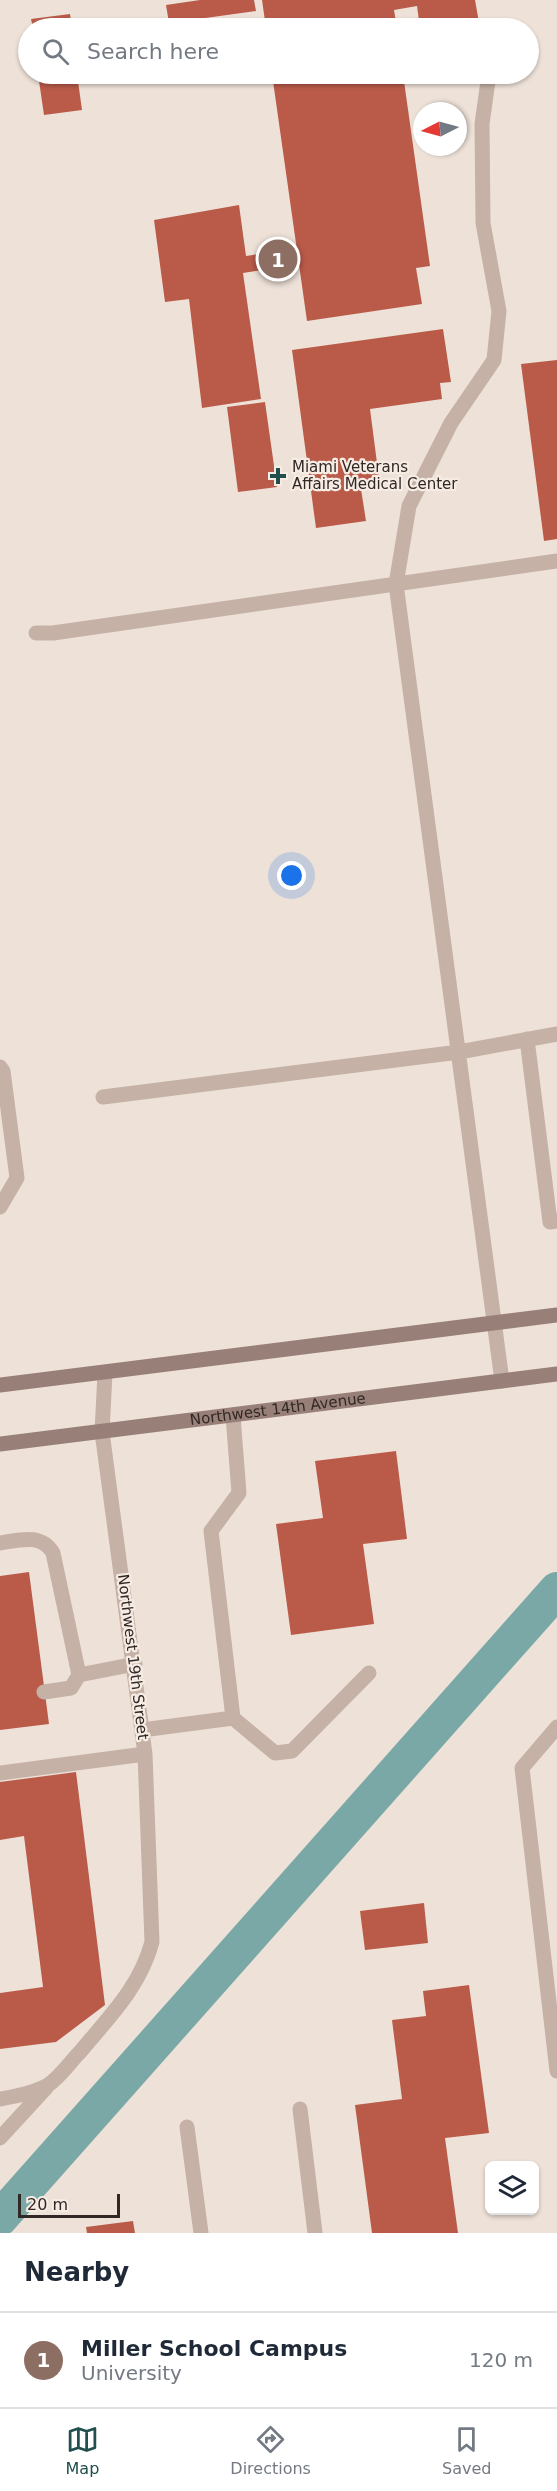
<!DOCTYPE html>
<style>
:root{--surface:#fff;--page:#f2f2f3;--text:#1f2937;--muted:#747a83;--line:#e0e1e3;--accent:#204f4d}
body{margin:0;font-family:"DejaVu Sans",sans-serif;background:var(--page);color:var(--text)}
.controls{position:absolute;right:18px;bottom:18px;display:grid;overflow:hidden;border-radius:9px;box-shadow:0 2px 4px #0004}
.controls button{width:54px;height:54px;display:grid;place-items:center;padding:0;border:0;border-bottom:2px solid var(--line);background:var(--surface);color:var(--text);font:30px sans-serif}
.compass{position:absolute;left:413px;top:102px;width:54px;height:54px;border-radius:50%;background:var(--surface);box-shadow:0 2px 4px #0004;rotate:264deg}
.scale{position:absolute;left:18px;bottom:15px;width:102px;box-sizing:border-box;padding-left:6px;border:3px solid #312826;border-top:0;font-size:16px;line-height:21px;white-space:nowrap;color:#312826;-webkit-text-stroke:4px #f6ece4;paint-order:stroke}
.you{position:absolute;left:292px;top:876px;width:21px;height:21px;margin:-15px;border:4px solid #fff;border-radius:50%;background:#1a73e8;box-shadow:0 0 0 9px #1a73e833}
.badge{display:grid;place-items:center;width:39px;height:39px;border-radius:50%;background:var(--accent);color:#fff;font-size:20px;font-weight:700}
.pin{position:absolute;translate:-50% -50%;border:3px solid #fff;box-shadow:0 2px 6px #0006}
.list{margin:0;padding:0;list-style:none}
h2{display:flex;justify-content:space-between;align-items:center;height:78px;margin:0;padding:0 24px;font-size:26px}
h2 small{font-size:20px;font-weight:400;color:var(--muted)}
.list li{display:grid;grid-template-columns:39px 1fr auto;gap:18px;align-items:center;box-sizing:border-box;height:96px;padding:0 24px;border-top:2px solid var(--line)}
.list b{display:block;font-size:22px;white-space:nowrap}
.list p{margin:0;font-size:20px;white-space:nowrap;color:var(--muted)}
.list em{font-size:20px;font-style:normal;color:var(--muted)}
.icon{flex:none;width:33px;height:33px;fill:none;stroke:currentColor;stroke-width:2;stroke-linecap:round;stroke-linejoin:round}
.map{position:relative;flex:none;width:557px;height:2233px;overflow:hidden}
.search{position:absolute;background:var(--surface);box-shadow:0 2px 4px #0004;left:18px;right:18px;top:18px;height:66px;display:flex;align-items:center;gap:15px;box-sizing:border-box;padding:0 21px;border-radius:33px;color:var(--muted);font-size:22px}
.sheet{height:174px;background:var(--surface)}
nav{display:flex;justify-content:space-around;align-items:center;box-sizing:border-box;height:84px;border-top:2px solid var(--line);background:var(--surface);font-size:16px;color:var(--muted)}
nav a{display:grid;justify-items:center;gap:3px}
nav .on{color:var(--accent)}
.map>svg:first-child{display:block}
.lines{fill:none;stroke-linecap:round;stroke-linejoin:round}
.canal{stroke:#7aa8a6;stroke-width:36}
.building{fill:#ba5b4a}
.lane{stroke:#c5b1a6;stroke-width:15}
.secondary{stroke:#988078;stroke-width:15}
.poi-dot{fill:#204f4d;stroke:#f6ece4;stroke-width:2}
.labels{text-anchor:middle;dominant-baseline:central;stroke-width:4.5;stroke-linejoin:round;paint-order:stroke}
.poi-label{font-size:15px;fill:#312826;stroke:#f6ece4;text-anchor:start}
.street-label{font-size:15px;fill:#312826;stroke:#f6ece4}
</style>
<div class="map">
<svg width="557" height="2233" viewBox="0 0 557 2233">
<rect width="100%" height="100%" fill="#eee2d8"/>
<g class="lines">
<path class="canal" d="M0,2218L557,1590"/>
</g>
<path class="building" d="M200,0H254L256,11L169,23L166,5Z
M262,0H475L480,28H420L417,6L394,10L397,28H266Z
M70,14L72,28H33L31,19Z
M38,74H77L82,110L44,115Z
M272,74H403L430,266L416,268L422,304L307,321Z
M239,205L246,256L266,253L268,269L243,273L261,399L202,408L189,299L165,302L154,220Z
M443,329L451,382L440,383L442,399L370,409L380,486L361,489L366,521L316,528L292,350Z
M557,360V539L544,541L521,364Z
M265,402L277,487L238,492L227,407Z
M396,1451L407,1539L363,1544L374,1624L291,1635L276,1524L323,1518L315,1461Z
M29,1572L49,1724L0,1730V1576Z
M76,1772L105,2005L56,2042L0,2049V1993L43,1987L24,1836L0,1840V1782Z
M424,1903L428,1943L365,1950L360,1911Z
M469,1985L489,2133L445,2138L458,2233H372L355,2105L402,2099L392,2020L426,2016L423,1991Z
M133,2221L135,2233H87L86,2227Z"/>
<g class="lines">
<path class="lane" d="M489,74L482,124L483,223L499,311L494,360L451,423L409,506L396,584L502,1381
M36,633H53L557,561
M527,1039L550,1222L557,1221
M0,1067L3,1071L17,1178L0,1207
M103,1097L459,1052L557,1034
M233,1416L239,1493L211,1531L233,1718
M0,1543C20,1540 41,1533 53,1553L79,1675L71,1688L44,1692
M79,1675L135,1664
M557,1727L522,1768L557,2071
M142,1730L233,1718L275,1753L292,1751L369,1673
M0,1773L145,1754
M0,2099C17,2096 33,2093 48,2085C60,2077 70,2062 80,2052C109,2017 140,1987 152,1942L145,1754L102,1432L105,1373
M300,2109L315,2233
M187,2127L201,2233
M0,2138L46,2088"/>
<g class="secondary">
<path d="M0,1385L557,1315"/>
<path id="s1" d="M0,1444L557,1374"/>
</g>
</g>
<path class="poi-dot" d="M275 467h6v6h6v6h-6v6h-6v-6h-6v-6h6z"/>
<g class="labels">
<g class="poi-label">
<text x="292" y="467">Miami Veterans<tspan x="292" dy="17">Affairs Medical Center</tspan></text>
</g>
<g class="street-label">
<text stroke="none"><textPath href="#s1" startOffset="280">Northwest 14th Avenue</textPath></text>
<text transform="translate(133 1657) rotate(83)">Northwest 19th Street</text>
</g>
</g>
</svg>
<div class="controls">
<button><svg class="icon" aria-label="layers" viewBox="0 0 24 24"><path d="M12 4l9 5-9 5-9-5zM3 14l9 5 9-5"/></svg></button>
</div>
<svg class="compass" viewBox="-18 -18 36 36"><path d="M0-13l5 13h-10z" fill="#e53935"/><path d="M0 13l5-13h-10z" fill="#747a83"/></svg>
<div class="scale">20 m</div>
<div class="you"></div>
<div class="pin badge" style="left:278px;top:259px;background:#8d6e63">1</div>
<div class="search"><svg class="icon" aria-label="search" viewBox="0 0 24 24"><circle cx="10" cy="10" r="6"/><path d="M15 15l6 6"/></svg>Search here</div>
</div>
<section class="sheet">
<h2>Nearby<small></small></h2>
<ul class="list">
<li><span class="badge" style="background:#8d6e63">1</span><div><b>Miller School Campus</b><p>University</p></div><em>120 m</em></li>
</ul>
</section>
<nav>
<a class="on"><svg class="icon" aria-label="map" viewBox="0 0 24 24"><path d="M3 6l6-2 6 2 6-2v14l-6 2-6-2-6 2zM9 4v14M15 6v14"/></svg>Map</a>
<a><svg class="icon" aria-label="directions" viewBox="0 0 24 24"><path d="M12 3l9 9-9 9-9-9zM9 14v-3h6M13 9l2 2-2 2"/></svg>Directions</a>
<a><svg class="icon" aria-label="saved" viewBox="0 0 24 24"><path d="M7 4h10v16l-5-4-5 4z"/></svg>Saved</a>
</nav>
